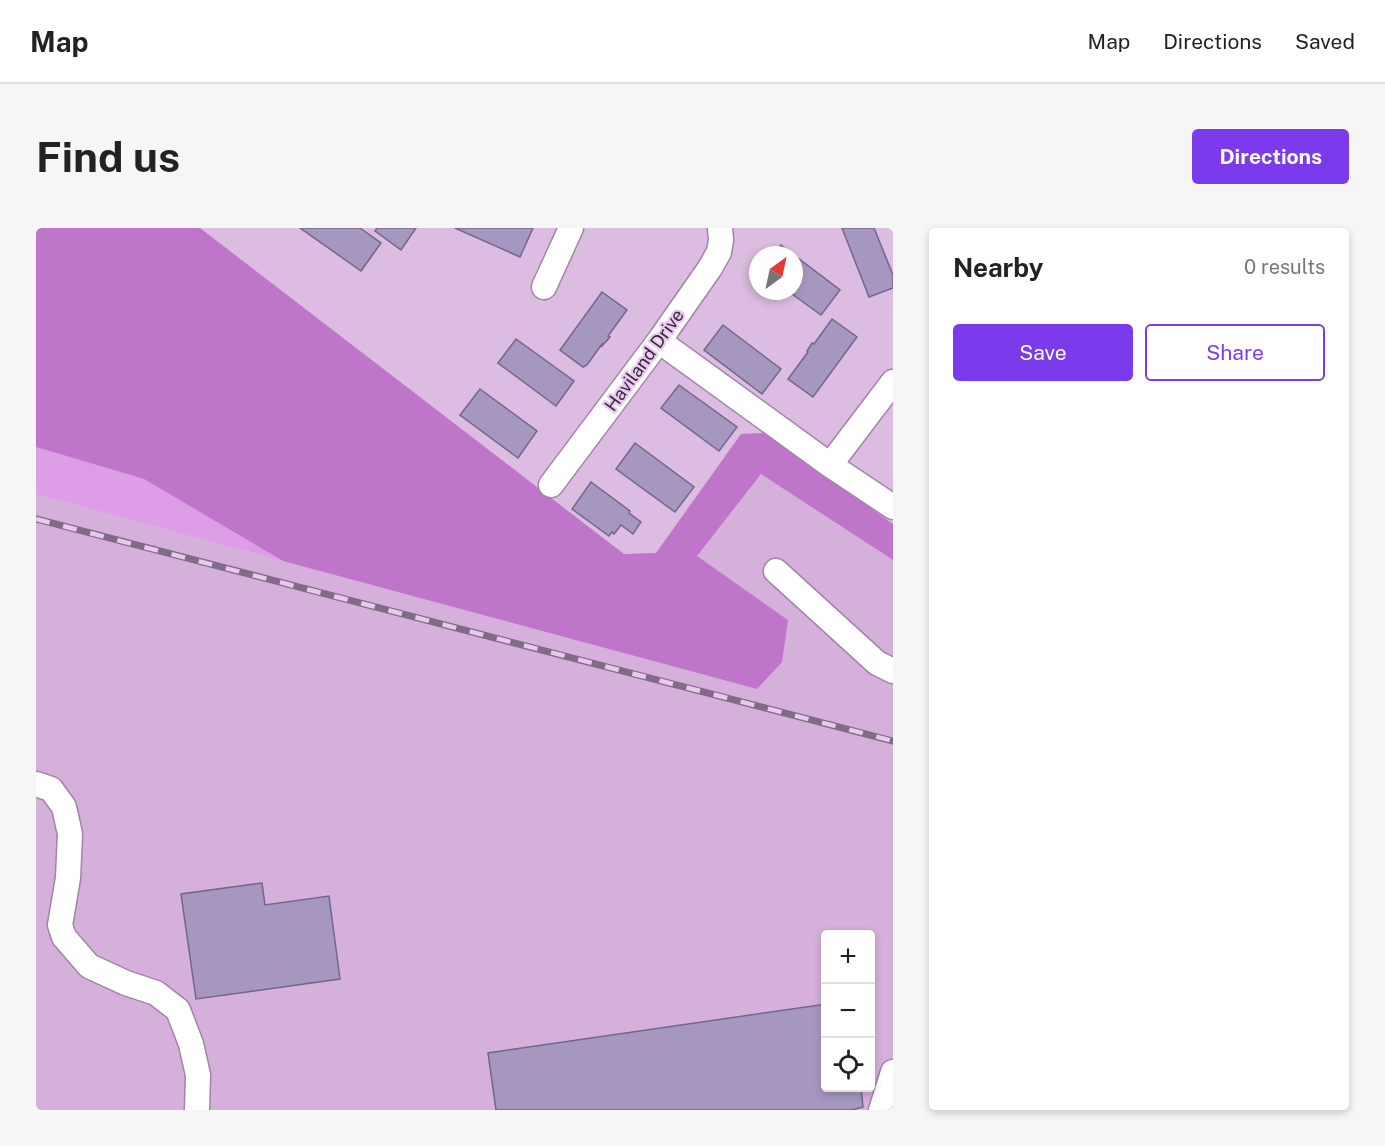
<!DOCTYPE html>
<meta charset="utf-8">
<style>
:root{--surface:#fff;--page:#f6f6f6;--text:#222;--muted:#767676;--line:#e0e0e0;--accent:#7c3aed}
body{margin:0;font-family:"Public Sans",sans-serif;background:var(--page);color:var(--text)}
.controls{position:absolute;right:18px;bottom:18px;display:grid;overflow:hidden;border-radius:6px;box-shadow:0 3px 9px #0003}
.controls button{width:54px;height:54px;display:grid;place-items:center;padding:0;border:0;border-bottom:2px solid var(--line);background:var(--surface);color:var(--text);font:30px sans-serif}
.compass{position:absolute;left:713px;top:18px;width:54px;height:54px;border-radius:50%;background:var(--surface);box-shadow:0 3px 9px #0003;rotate:33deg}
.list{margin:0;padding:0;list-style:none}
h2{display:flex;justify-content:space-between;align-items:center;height:78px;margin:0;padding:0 24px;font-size:26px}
h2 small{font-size:20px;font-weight:400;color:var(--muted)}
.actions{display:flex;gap:12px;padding:18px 24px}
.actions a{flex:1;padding:14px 0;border:2px solid var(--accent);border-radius:6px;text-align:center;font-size:21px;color:var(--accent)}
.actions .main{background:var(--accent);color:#fff}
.icon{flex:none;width:33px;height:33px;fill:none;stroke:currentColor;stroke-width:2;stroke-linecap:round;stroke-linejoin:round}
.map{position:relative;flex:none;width:857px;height:882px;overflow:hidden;border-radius:6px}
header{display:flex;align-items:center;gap:36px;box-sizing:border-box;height:84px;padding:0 30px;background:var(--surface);border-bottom:2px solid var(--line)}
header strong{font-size:28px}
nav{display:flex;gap:33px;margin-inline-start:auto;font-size:21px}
.intro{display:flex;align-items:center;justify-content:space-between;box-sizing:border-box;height:144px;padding:0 36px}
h1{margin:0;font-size:42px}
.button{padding:15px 27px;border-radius:6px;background:var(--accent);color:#fff;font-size:21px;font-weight:700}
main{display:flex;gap:36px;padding:0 36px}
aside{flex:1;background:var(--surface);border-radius:6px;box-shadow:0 3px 9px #0003}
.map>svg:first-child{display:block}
.built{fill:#d5b0da;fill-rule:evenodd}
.green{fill:#dd9ee7}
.forest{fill:#bf76ca}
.building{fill:#a697c0;stroke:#73658b;stroke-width:1.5}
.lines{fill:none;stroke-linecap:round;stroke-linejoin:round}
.minor-casing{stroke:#a284a7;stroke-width:27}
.minor{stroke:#fff;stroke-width:24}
.rail-casing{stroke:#816c85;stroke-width:7}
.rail{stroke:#e9c9ee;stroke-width:4.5;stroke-dasharray:14;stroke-linecap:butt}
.labels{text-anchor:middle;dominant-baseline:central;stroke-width:4.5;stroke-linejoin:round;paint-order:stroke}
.street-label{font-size:18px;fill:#352937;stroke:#e9c9ee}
</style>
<header>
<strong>Map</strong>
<nav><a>Map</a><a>Directions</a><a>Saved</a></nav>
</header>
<div class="intro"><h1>Find us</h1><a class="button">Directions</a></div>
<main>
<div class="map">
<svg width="857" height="882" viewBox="0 0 857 882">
<rect width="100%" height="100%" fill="#dcbce1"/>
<path class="built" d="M725,245L857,332V882H0V266L721,461L752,392L660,328ZM790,706H834V860H790Z"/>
<path class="green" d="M0,219L108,251L247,333L0,266Z"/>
<path class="forest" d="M0,0H164L588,326L620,325L705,206L728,205L857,296V332L725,246L661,328L752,392L746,434L721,461L247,333L108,251L0,219Z"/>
<path class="building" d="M264,0H324L345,15L325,43Z
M341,0H380L365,22L339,3Z
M419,0H497L484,29Z
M806,0H838L857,47V60L833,69Z
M745,17L757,27H737Z
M758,27L804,62L785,87L752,63H758Z
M566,64L591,82L572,108L574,109L566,118V116L551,137L547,139L524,122Z
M796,91L821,109L777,169L752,151L772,124L771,123L776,115L778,116Z
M687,97L745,141L726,166L668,122Z
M480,111L538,153L520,178L462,135Z
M643,157L701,199L683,223L625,180Z
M444,161L501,203L482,230L424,187Z
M599,215L658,259L639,284L580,241Z
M555,254L594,283L593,285L605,294L597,306L585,297L578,306L576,304L573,308L536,281Z
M226,655L229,677L293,668L304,751L160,771L145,666Z
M790,776V860H825L827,879L816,882H460L452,825Z"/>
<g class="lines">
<g class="minor-casing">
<path id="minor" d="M508,59L535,0
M623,113L794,237L857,279
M794,237L857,154
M515,257L623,113L674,40L683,24L685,12L684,0
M740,343L841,435L857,443
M0,556L15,561L28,579L34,606L32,650L24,697L28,709L53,738L90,755L120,765L142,782L155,816L162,847L161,882
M845,882L857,844"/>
</g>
<use href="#minor" class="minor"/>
<g class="rail-casing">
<path id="rail" d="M0,291L857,513"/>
</g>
<use href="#rail" class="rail"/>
</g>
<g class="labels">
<g class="street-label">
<text transform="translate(608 132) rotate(-54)">Haviland Drive</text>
</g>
</g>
</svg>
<div class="controls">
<button>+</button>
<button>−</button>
<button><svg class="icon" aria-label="locate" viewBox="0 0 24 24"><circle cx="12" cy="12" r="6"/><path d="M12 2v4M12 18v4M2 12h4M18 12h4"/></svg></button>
</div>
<svg class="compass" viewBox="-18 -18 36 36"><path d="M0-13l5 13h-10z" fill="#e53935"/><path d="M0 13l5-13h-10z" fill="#767676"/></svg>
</div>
<aside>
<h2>Nearby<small>0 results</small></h2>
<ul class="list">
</ul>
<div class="actions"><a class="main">Save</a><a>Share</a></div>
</aside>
</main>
